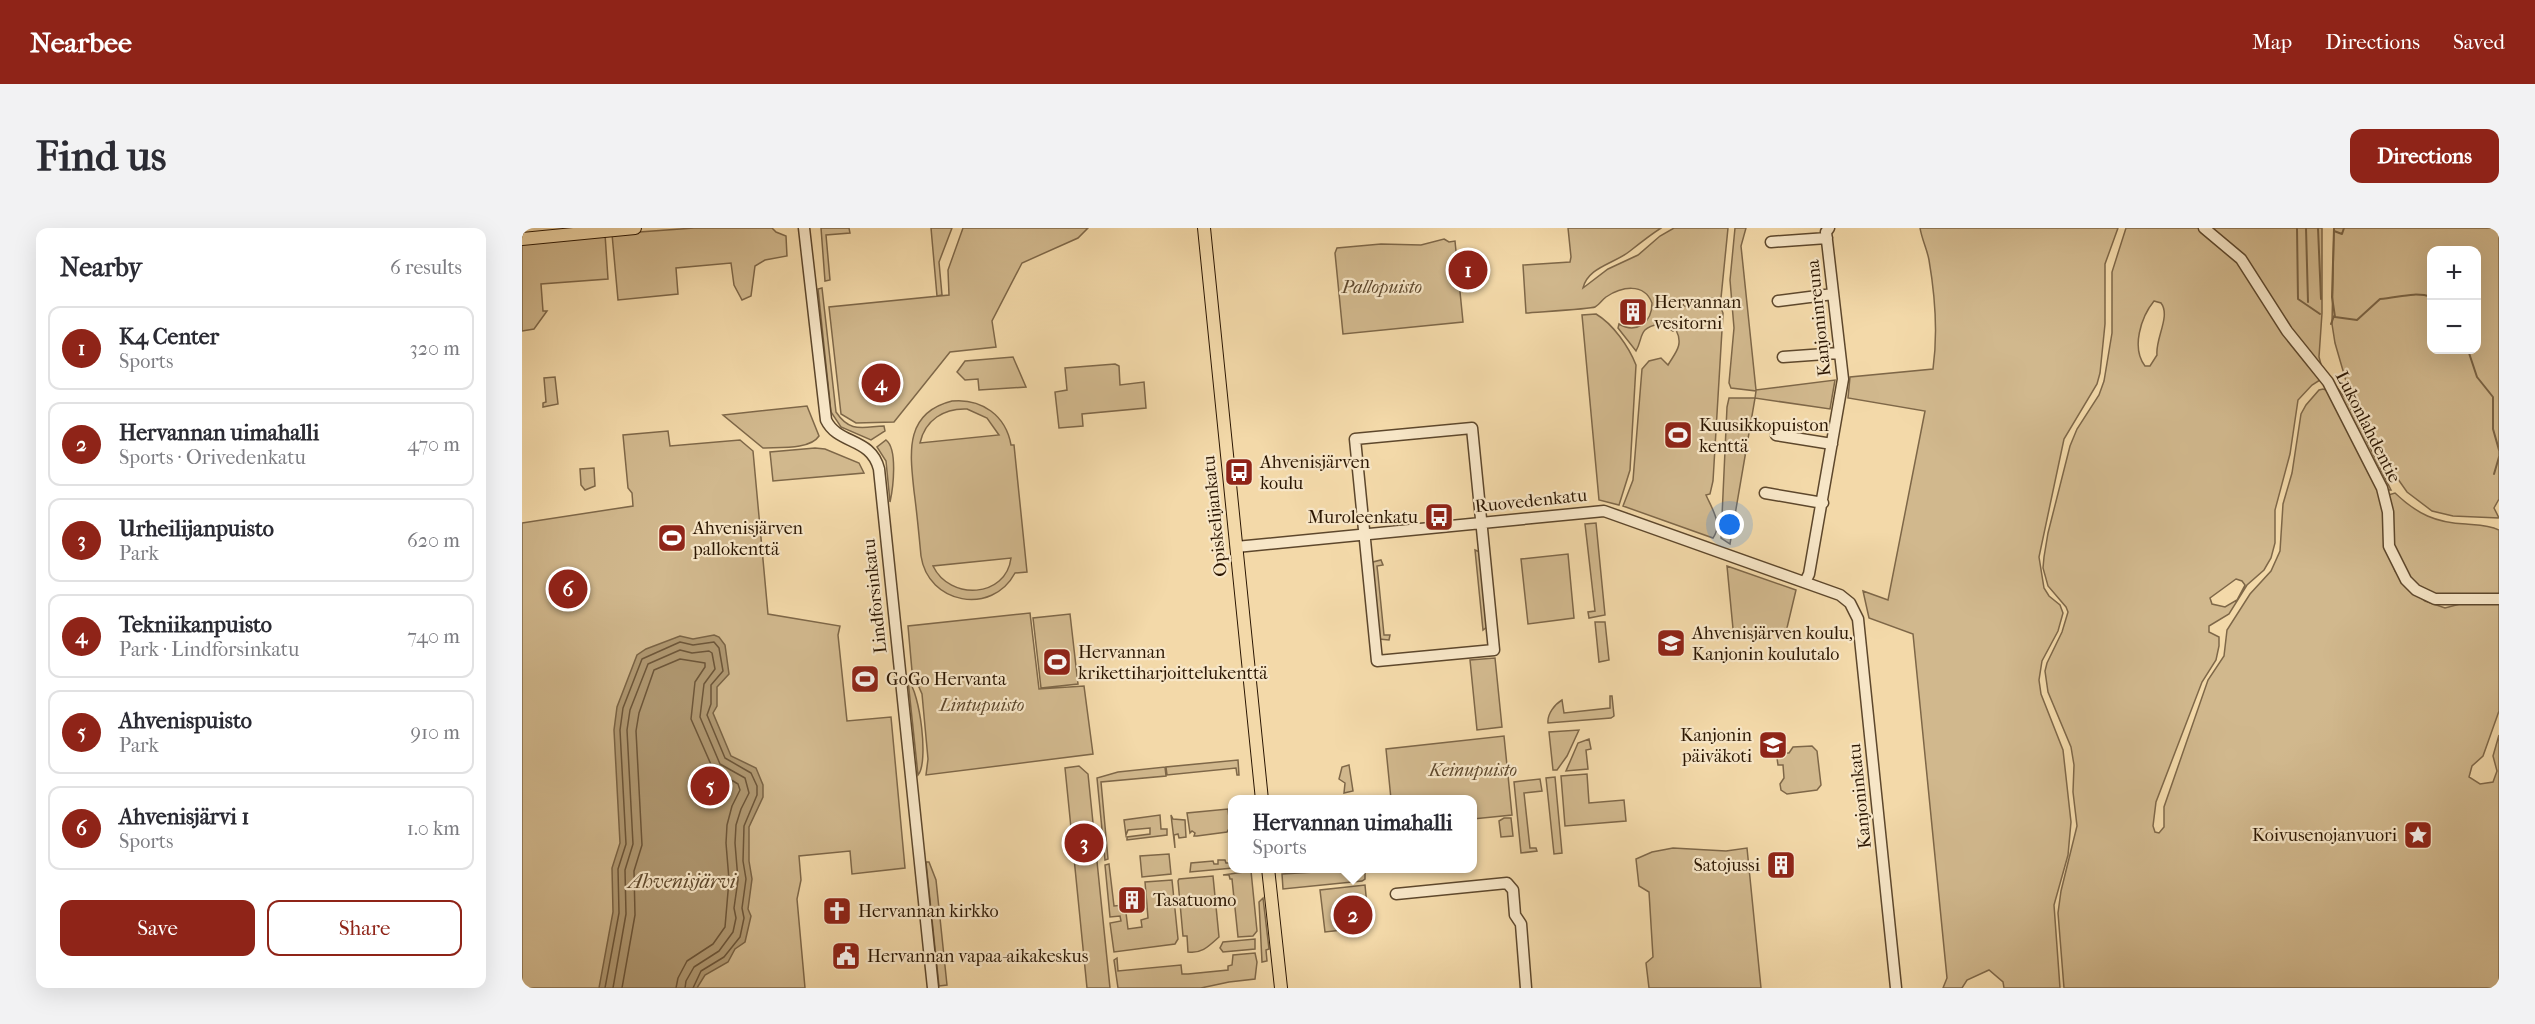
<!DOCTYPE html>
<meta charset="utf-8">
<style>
:root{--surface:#fff;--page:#f2f2f3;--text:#2b2b33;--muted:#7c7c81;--line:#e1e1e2;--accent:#8f2418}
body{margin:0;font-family:"IM FELL French Canon",serif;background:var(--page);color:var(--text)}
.controls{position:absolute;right:18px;top:18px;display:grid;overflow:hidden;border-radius:12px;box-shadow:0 6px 24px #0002}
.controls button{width:54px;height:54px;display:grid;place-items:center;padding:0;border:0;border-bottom:2px solid var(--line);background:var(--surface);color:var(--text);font:30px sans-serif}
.you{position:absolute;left:1208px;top:297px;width:21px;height:21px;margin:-15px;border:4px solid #fff;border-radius:50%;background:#1a73e8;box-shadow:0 0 0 9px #1a73e833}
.badge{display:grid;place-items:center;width:39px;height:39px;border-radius:50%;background:var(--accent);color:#fff;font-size:20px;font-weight:700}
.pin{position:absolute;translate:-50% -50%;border:3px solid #fff;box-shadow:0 2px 6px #0006}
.popup{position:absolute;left:706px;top:567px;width:249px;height:78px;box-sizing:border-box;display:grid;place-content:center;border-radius:12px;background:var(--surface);filter:drop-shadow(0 2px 4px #0005);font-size:20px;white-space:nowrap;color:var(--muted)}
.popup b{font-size:22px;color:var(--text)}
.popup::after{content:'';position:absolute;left:50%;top:100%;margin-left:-12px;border:12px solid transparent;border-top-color:var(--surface)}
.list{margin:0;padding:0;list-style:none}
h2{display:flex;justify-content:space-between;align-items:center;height:78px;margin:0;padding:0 24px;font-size:26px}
h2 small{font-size:20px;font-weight:400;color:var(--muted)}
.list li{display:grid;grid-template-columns:39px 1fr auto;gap:18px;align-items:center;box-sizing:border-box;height:84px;margin:0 12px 12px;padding:0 12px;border:2px solid var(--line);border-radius:12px}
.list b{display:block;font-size:22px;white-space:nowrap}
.list p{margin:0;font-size:20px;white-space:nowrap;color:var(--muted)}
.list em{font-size:20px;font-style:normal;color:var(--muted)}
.actions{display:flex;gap:12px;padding:18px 24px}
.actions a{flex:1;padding:14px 0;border:2px solid var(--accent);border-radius:12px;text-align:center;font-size:21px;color:var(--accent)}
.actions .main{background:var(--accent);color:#fff}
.map{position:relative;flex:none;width:1977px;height:760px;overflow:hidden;border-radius:12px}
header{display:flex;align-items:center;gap:36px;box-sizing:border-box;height:84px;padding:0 30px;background:var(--accent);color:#fff}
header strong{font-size:28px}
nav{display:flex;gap:33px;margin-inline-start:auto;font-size:21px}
.intro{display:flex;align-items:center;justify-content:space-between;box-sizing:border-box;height:144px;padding:0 36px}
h1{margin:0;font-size:42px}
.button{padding:15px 27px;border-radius:12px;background:var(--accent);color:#fff;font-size:21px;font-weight:700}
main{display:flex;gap:36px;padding:0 36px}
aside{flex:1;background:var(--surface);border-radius:12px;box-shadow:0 6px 24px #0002}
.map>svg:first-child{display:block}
.green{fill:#d1b88d;stroke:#7e6748;stroke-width:1.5;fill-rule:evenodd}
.water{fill:#af9770;stroke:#7a6344;stroke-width:1.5}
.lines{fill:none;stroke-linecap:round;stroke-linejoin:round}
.shore{stroke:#6d5639;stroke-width:1.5}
.stream{stroke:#7a6344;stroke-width:2}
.minor-casing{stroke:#5d472c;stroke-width:13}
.major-casing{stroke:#2b1602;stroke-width:14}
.minor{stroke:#f7e6c7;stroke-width:10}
.major{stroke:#f3d9a9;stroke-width:12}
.labels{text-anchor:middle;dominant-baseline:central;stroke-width:4.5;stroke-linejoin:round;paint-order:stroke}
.park-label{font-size:18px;font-style:italic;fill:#5d472c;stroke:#f7e6c7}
.poi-label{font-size:18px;fill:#2b1602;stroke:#f7e6c7;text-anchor:start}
.street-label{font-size:18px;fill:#2b1602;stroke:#f7e6c7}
.water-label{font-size:20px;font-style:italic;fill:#604a2e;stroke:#f7e6c7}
</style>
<header>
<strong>Nearbee</strong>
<nav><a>Map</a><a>Directions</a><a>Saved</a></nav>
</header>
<div class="intro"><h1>Find us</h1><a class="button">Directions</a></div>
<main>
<aside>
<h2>Nearby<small>6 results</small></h2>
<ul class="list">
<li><span class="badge">1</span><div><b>K4 Center</b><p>Sports</p></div><em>320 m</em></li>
<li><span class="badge">2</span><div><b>Hervannan uimahalli</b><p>Sports · Orivedenkatu</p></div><em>470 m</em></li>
<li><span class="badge">3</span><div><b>Urheilijanpuisto</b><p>Park</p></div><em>620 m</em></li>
<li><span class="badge">4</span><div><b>Tekniikanpuisto</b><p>Park · Lindforsinkatu</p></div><em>740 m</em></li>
<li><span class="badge">5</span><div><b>Ahvenispuisto</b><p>Park</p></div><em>910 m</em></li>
<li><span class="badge">6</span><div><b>Ahvenisjärvi 1</b><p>Sports</p></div><em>1.0 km</em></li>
</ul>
<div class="actions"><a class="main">Save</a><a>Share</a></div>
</aside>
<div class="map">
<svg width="1977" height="760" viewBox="0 0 1977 760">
<rect width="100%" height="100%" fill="#f3d9a9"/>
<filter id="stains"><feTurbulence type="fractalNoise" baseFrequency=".00333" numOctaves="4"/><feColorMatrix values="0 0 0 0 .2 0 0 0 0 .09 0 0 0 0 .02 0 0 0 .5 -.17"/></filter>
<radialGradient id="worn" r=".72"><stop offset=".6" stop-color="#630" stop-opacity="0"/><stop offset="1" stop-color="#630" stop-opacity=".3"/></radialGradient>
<path class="green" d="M172,0H250L254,4L264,8L265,28L243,32L233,38L229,68L220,72L212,57L209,35L154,40L156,66L96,72L90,6Z
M299,0H327L328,5L304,7L308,52L303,53Z
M409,0H430L417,34L420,67L415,68Z
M441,0H566L556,10L500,35L470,93L474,119L428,124L372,194L334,195L319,186L307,79L427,67L426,42Z
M1046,0H1139C1128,7 1118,15 1108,23C1092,36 1066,39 1061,60L1086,41L1116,27L1138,8L1152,0H1206L1199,70L1162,72L1161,78H1165L1167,74L1197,75L1201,85L1191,253L1188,266L1184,267C1190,281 1201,296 1191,310L1101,278L1111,252L1120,141L1127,133L1139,130L1146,137C1153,125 1162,117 1154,102L1162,94L1151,103L1138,96C1115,100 1122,109 1114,123L1096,100L1097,96C1114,106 1130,95 1130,75C1122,54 1099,59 1084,69C1080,72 1077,77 1073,79C1069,81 1014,84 1004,85L1001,37L1048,34L1049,29Z
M1213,0H1224L1219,18L1234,162L1313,152L1308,181L1233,170L1208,316L1199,310L1205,179L1207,170H1233L1234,163L1209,160L1207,155L1212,100L1208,52Z
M1398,0H1596L1583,36V96L1578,145L1575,156L1542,211L1517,329L1522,360L1527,368L1538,377L1541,385L1536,403L1520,433L1517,452L1519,466L1541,522L1549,594L1546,627L1532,677L1538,760H1482L1481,754L1467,742L1445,752L1440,760H1421L1425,750L1391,406L1347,390L1341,363L1366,372L1403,183L1326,170L1328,149L1411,141C1416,105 1413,67 1407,32C1405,21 1400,12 1398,0Z
M1604,0H1677L1712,27L1798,152L1790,157L1776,172L1768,226L1753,282V315L1749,330L1742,342L1725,357L1707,386L1687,398V404L1697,409V418L1694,432L1680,454L1634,574L1631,598L1633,604L1637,605L1642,599V579L1686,452L1702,428L1705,402L1728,366L1749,343L1758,323L1761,276L1770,245L1779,186L1784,177L1797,162L1801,161L1807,163L1857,257L1868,329L1873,343L1885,359L1903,373L1923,380L1938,376L1977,375V483L1961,528L1950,538L1947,549L1958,556L1971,554L1975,543L1971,528L1977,507V760H1542L1536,685L1539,663L1555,598L1551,564L1552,537L1549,519L1526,464L1523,443L1525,435L1540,404L1546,384L1544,379L1526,358L1521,340L1522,329L1526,305L1548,218L1555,201L1577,167L1582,153L1590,105V44ZM1632,73L1639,75C1649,88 1633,111 1635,127L1628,138H1623C1609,120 1619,89 1632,73ZM1714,351L1720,353L1723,357L1715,372L1703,379L1690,376L1688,370Z
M1688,0H1800V85L1797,129L1800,140L1771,108L1722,29Z
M1812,0H1977V271L1972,280L1977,290L1931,288L1910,283L1885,264L1871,244L1826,160L1813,115L1810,96ZM1954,22V122H1910V22Z
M83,6L86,51L19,56L21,83H25L12,101L0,103V16Z
M922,11L927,14L933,13L941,94L821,106L813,25L815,20L859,16L899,17Z
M300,60L314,184C328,205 340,199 362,198L363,203L349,212L319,199L309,184L296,61Z
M1074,86C1091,96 1107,119 1114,137L1108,242L1097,277L1077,272L1060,87Z
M491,129L504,159L457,162L456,151L443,152L435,144L443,133Z
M593,136L597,138L598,157L622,154L624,180L560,186L561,198L537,200L533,164L545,162L543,140Z
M33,149L36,176L21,179V175L24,174L22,150Z
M1810,153L1824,171L1869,262H1865Z
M430,173C460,170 484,188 489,217H492L505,344L493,345C470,388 406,376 399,328C397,307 395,285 392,263C388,225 382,185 430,173ZM445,181L465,190L477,207L398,215C403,192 422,180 445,181ZM489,330C484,370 428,373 411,338Z
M285,178L297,208C288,222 256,219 241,220L201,187Z
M146,203L148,218L218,212L231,223L246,386L318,398L316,407L325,493L369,489L383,640L330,646L328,623L277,628L279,652L275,671L283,760H0V295L111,278L110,265L106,260L101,207Z
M364,212C376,221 371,261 368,274L364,233L355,219Z
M293,220L303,221L337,235L342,245L251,253L248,224Z
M72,240L73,258L63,262L59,257L58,241Z
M1873,265C1895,286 1914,295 1944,296C1956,297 1967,297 1977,302V368H1910L1890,353L1871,324L1866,267Z
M1074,295L1083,387L1067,390L1066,384L1073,383L1063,296Z
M953,322L958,324L965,399L961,402Z
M1046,326L1052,390L1006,396L999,331Z
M859,332L861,337L855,338L856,347L862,407H868L867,412L857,411L850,337L851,334Z
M1205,338L1274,362L1264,404L1212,411Z
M508,385L517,461L562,458L571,526L404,547L406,531L400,466L390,443L386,398Z
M548,386L556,456L519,460L511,390Z
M1073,394H1083L1087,432L1077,434Z
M973,430L980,499L955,502L948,432Z
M386,452C398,464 407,535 396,547Z
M1088,468H1090L1092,488L1089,490L1026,495C1025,486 1033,476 1040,472L1042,485L1088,480Z
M1057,502L1045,528L1035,542H1031L1027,504Z
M982,508L990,587L951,591V572L869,571L864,521Z
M1067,511L1069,521L1064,522L1066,541L1044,543L1056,515Z
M1290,518L1295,523L1299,557L1295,562L1265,566L1259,562L1258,556L1262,550L1261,537H1256L1255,530L1259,525H1267L1271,519Z
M716,532L717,547H715L714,540L645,547L644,539Z
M827,537L831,563L822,565L823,555L817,551L820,539Z
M557,538L566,546L588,760H565L543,540Z
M643,539L644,548L579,554L586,631L583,632L575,550L596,544Z
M1065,546L1067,575L1102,572L1104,593L1043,598L1039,548Z
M1033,549L1040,625L1032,626L1024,550Z
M1018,551L1020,563L1002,565L1008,620H1014L1015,623L999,625L992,554Z
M706,581L708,599L705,604L675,608H672L673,605L670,603L668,605L665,585Z
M638,587L639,601H645V607L605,612V609L628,606V600L606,602L604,607L602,592Z
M649,587L651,591L663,592L664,609L657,610L656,606L652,607L653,620Z
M982,590H989L991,608L979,609L977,593Z
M1151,620L1204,623L1225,620L1239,760H1127L1124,735L1131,729L1127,664L1117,658L1114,631L1130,624Z
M647,626L649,646L620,649L618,628Z
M708,631H711V640L668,644L669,635L691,633L692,636H696V632H703L704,635H709Z
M404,634H407L414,652L425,757L417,758Z
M587,636L592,678L603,677L606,701L620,699L619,692L626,690L623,654L650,652L656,711L653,716L592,724L588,695L599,693L598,688L588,689L583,637Z
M843,641V651L840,653L761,661L760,646Z
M729,643L735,703L731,708L716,709L710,651H708L707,647H701Z
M691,648L697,709C687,718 680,726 666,724L665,708H661L656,653L657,651Z
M843,657L847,699L803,704L798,662Z
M741,670L747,721L744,722L745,733L740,734L737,674Z
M733,711V721L701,724L698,720L701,714Z
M733,725L735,734L733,751L707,754L679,760H596L592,732L595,730L596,743L659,737L660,746H666L706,742V738L710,737L711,727Z"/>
<path class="water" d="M192,407L197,409L203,417L207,446L195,459V478L191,485L209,528L234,540L241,557V569L227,599V633L230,651L226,681L229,688L223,714L213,721L206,734L183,747L175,760H77L91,684L90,640L98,615L92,502L95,479L115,427L124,421L158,408L171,411Z"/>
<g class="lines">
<path class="shore" d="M83,760L97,685L96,641L104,616L98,502L101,480L120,431L158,414L171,417L192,414L197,420L201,443L189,457V476L185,487L203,530L229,545L235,558V567L222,598L221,633L224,651L220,680L222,690L218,709L202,729L179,743L171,760
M91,760L104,686L103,642L111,616L105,502L108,482L126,436L158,422L170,425L187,423L190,425L193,441L182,456L178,489L198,536L223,550L227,565L219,581L214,597L213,615L216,652L212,680L214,690L211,704L197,723L172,739L164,753L163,760
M100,760L113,687L112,643L120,617L114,503L117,485L132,442L158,431L183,435V439L173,454L169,491L191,541L216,556L218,562L210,578L205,597L204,615L207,652L203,699L191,716L165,733L156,750L154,760"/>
<path class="stream" d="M1775,0L1776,71L1798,86
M1784,0L1786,74
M1796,0L1799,71
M1812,0L1810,69L1813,89L1835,92L1858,71C1876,70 1891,63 1910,69
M1812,3L1820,6L1822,0
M1809,96L1812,88
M1946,122L1955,149L1971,169V201L1977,222
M1972,246L1977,229"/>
<g class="minor-casing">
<path id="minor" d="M282,0L304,192C316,217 349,209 357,241L411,760
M1682,0L1719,31L1765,103L1806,154L1860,260L1866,284L1867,318L1884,352L1894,362L1913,371H1977
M1249,14L1305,10
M1256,73L1311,66
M1261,129L1317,125
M950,200L972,422L855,433L833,211Z
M1254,207L1310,216
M1243,265L1301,275
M714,319L1082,283L1318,367L1328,375L1336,391L1374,760
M1283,354L1287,346L1321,151L1304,4L1307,0
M874,666L985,655L991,662L993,687L999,696L1004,760"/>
</g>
<g class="major-casing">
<path id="major" d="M682,0L740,572
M0,11L113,0
M746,640L759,760"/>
</g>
<use href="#minor" class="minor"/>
<use href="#major" class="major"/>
</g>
<defs>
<g id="building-square" transform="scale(1.5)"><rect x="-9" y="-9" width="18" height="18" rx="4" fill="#8f2418" stroke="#f7e6c7"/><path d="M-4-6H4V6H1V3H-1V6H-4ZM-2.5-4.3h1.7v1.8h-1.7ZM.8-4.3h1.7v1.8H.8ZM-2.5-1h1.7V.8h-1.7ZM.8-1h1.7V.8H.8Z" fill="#fff"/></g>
<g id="stadium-square" transform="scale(1.5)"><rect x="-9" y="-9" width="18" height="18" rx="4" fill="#8f2418" stroke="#f7e6c7"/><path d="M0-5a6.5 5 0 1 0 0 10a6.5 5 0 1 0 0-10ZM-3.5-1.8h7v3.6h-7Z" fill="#fff"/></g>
<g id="bus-square" transform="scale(1.5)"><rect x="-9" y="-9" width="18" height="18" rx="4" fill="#8f2418" stroke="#f7e6c7"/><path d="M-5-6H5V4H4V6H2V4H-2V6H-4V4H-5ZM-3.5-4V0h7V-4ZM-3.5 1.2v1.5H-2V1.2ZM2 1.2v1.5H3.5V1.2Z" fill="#fff"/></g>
<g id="school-square" transform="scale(1.5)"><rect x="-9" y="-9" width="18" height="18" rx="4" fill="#8f2418" stroke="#f7e6c7"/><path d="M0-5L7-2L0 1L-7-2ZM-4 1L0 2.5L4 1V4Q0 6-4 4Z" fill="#fff"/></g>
<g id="sight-square" transform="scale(1.5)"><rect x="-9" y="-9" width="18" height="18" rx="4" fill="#8f2418" stroke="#f7e6c7"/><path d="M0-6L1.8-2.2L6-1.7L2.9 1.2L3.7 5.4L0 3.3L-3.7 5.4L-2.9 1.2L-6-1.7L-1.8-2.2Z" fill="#fff"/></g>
<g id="church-square" transform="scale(1.5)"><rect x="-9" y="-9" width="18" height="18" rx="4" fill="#8f2418" stroke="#f7e6c7"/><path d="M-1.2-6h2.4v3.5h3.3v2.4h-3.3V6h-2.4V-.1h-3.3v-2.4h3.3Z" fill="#fff"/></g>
<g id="civic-square" transform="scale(1.5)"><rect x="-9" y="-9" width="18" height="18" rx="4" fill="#8f2418" stroke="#f7e6c7"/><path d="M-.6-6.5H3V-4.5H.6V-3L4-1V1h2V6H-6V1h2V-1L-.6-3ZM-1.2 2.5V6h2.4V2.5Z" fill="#fff"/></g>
</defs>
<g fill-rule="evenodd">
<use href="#building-square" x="1111" y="84"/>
<use href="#stadium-square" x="1156" y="207"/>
<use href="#bus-square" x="717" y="244"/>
<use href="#bus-square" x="917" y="289"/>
<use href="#stadium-square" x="150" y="310"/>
<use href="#school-square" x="1149" y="415"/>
<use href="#stadium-square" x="535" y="434"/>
<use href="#stadium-square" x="343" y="451"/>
<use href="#school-square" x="1251" y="517"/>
<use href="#sight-square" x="1896" y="607"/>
<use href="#building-square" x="1259" y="637"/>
<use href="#building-square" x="610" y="672"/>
<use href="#church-square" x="315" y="683"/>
<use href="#civic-square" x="324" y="728"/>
</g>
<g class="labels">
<g class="park-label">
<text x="860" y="59">Pallopuisto</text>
<text x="460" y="477">Lintupuisto</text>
<text x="951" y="542">Keinupuisto</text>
</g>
<g class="poi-label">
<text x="1132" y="74">Hervannan<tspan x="1132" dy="21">vesitorni</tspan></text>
<text x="1177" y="197">Kuusikkopuiston<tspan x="1177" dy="21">kenttä</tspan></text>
<text x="738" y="234">Ahvenisjärven<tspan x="738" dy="21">koulu</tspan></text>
<text x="896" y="289" text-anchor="end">Muroleenkatu</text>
<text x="171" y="300">Ahvenisjärven<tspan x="171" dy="21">pallokenttä</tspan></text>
<text x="1170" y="405">Ahvenisjärven koulu,<tspan x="1170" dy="21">Kanjonin koulutalo</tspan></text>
<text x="556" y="424">Hervannan<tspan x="556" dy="21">krikettiharjoittelukenttä</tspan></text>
<text x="364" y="451">GoGo Hervanta</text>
<text x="1230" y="507" text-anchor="end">Kanjonin<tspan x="1230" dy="21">päiväkoti</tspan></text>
<text x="1875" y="607" text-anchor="end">Koivusenojanvuori</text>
<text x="1238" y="637" text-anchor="end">Satojussi</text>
<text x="631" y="672">Tasatuomo</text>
<text x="336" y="683">Hervannan kirkko</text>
<text x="345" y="728">Hervannan vapaa-aikakeskus</text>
</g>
<g class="street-label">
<text transform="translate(1297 90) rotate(-96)">Kanjoninreuna</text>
<text transform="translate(1846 199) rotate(63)">Lukonlahdentie</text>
<text transform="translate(1009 273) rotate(-6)">Ruovedenkatu</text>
<text transform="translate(693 288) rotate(-96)">Opiskelijankatu</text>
<text transform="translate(353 368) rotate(-96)">Lindforsinkatu</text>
<text transform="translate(1338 568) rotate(-96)">Kanjoninkatu</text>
</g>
<g class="water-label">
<text x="160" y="653">Ahvenisjärvi</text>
</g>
</g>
<rect width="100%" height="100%" filter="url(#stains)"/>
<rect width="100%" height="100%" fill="url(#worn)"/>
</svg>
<div class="controls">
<button>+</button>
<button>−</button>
</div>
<div class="you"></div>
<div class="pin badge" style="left:946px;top:42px">1</div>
<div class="pin badge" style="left:831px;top:687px">2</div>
<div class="popup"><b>Hervannan uimahalli</b>Sports</div>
<div class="pin badge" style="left:562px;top:615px">3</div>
<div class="pin badge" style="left:359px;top:155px">4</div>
<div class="pin badge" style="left:188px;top:558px">5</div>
<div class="pin badge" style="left:46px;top:361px">6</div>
</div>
</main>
